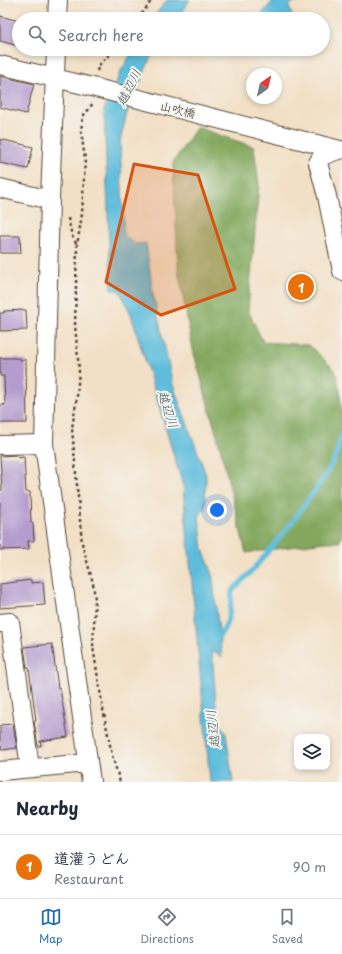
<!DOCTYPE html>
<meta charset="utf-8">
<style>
:root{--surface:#fff;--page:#f6f6f7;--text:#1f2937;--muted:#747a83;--line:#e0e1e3;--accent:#1f6fb2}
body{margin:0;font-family:"Playpen Sans","Klee One",sans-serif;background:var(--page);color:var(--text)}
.controls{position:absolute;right:12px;bottom:12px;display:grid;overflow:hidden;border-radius:8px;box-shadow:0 2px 6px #0003}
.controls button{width:36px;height:36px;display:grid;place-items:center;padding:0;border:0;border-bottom:1px solid var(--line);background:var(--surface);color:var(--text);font:20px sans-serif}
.compass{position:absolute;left:246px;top:68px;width:36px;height:36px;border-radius:50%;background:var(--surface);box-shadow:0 2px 6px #0003;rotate:34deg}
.you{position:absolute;left:217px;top:510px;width:14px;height:14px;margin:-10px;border:3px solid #fff;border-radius:50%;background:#1a73e8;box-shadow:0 0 0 6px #1a73e833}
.badge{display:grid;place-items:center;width:26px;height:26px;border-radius:50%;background:var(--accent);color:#fff;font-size:13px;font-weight:700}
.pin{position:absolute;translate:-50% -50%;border:2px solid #fff;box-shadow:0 1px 4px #0006}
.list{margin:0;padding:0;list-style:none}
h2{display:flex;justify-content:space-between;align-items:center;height:52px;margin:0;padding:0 16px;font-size:17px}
h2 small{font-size:13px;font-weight:400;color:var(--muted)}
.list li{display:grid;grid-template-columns:26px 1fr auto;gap:12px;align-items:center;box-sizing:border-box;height:64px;padding:0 16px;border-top:1px solid var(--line)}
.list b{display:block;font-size:15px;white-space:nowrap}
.list p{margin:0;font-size:13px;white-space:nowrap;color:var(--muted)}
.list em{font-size:13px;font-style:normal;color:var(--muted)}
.icon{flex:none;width:22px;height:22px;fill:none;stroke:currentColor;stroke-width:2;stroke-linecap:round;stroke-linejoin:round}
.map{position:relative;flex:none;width:342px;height:782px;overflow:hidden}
.search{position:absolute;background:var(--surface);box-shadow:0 2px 6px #0003;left:12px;right:12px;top:12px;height:44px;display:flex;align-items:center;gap:10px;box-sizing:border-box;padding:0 14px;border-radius:22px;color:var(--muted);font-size:15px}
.sheet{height:116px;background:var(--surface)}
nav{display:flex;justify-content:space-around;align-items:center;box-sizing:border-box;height:56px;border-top:1px solid var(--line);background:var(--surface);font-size:11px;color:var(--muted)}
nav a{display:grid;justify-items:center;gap:2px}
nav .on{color:var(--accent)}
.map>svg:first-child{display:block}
.forest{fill:#82a75d;stroke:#5e683e}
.water{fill:#5ebddc;stroke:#4c747d}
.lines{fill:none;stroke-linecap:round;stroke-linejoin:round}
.stream{stroke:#5ebddc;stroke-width:5}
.building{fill:#b49cce}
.minor-casing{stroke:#564537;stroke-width:20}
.path{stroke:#564537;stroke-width:2.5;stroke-dasharray:3 3;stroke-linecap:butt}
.minor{stroke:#fff;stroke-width:18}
.minor-bridge-casing{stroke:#564537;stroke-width:20;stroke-linecap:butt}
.minor-bridge{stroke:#fff;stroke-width:18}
.marked{fill:#d7540e;fill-opacity:0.2;stroke:#d7540e;stroke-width:3;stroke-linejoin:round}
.labels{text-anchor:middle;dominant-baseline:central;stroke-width:4;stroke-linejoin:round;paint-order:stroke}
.street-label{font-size:12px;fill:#3b2a1e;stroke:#f6f6f2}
.water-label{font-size:13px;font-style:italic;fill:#465657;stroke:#f6f6f2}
</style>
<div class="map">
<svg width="342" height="782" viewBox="0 0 342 782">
<rect width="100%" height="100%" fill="#f6f6f2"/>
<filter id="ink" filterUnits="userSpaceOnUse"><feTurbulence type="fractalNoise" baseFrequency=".025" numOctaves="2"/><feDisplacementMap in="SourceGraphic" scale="8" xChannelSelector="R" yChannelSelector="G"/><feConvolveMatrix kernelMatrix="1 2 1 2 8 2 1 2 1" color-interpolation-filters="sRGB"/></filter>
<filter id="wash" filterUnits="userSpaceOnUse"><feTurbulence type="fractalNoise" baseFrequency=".012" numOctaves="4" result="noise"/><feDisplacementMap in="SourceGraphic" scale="16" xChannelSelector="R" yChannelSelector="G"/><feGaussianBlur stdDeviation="0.9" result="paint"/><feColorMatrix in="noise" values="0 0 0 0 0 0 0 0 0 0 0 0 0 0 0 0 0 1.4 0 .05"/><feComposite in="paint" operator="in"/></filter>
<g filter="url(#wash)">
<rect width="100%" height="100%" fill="#f2e0c6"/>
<path class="forest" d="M197,127L254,147L259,185L248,310L263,342L309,345L335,370L340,391L342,424V537L339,542H325L246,553L221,451L193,350L178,271L173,162Z"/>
<path class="water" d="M167,0H190L176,19H152Z
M274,0H296L289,6L293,19H257Z
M134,49H156L150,59L127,113L120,141L124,236L136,244L146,243L153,294L173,385L206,475L205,509L199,515L203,550L212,572L222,657L212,650L217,719L226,733L233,782H210L183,486L131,314L120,291L111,289L104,110L121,71Z"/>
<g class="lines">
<path class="stream" d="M215,640C229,629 231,608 232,591L253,570L293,521L326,475L336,456L342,433"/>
</g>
<g id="blocks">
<path class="building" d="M0,16L19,21V46L0,41Z
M0,76L34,84L26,114L0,107Z
M0,139L33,147L28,169L0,163Z
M0,236H20L21,253H0Z
M26,310L27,330L0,331V313H4V311Z
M0,358H20V360H26L27,423H0V405H5L4,376H0Z
M18,455V458L24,457L26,492H30L31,523H33L34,541H28L29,549L0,550V490H2L0,456Z
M31,580V583L43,582L45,605L0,608V584Z
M52,644L58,688H60L68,737L40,741L41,746H38L34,721H36L29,668H27L24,647Z
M13,724L17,748L2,750L1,746H0V725Z"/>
</g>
</g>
<g filter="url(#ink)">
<use href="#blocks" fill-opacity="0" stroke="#564537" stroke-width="1"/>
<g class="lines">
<g class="minor-casing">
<path id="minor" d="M57,19L58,0
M56,49L50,200L44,444L91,782
M0,65L84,85
M273,133L340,150
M338,150L322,156L318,163L327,196L342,271
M0,188L50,200
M0,445L44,444
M0,623L10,622L30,768
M0,771L88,763"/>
</g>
<path class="path" d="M138,19L152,0
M97,71L99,65L115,49
M92,104L90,108L83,116L81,131L85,159L82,214L77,246L75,325L79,370L77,397L72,428L82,543L93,583L95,599L93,647L103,709L112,755L120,782
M68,218L72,236L77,245"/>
<use href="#minor" class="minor"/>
<g class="minor-bridge-casing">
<path id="minor-bridge" d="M84,85L273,133"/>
</g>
<use href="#minor-bridge" class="minor-bridge"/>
</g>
</g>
<path class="marked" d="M134,164L198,175L235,289L161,315L106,282Z"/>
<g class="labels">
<g class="street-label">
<text transform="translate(178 109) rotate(14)">山吹橋</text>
</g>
<g class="water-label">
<text transform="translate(128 87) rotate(-63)">越辺川</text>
<text transform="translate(169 409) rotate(73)">越辺川</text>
<text transform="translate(212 729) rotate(-97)">越辺川</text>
</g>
</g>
</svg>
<div class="controls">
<button><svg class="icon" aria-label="layers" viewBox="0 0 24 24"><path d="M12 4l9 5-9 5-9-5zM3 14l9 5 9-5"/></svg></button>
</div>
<svg class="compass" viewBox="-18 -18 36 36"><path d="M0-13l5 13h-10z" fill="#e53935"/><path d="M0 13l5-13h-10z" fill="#747a83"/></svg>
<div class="you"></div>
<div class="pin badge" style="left:301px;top:287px;background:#e8710a">1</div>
<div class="search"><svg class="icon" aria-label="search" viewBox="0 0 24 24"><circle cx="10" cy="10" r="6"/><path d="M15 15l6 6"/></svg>Search here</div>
</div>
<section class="sheet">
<h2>Nearby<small></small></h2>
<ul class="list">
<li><span class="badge" style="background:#e8710a">1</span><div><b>道灌うどん</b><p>Restaurant</p></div><em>90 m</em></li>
</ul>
</section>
<nav>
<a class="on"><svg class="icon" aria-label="map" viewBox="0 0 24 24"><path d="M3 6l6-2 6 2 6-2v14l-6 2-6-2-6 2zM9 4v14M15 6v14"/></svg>Map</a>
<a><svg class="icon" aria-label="directions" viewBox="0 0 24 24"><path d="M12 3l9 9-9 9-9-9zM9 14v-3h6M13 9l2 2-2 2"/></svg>Directions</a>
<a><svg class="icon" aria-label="saved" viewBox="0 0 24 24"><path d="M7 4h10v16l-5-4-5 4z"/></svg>Saved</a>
</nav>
